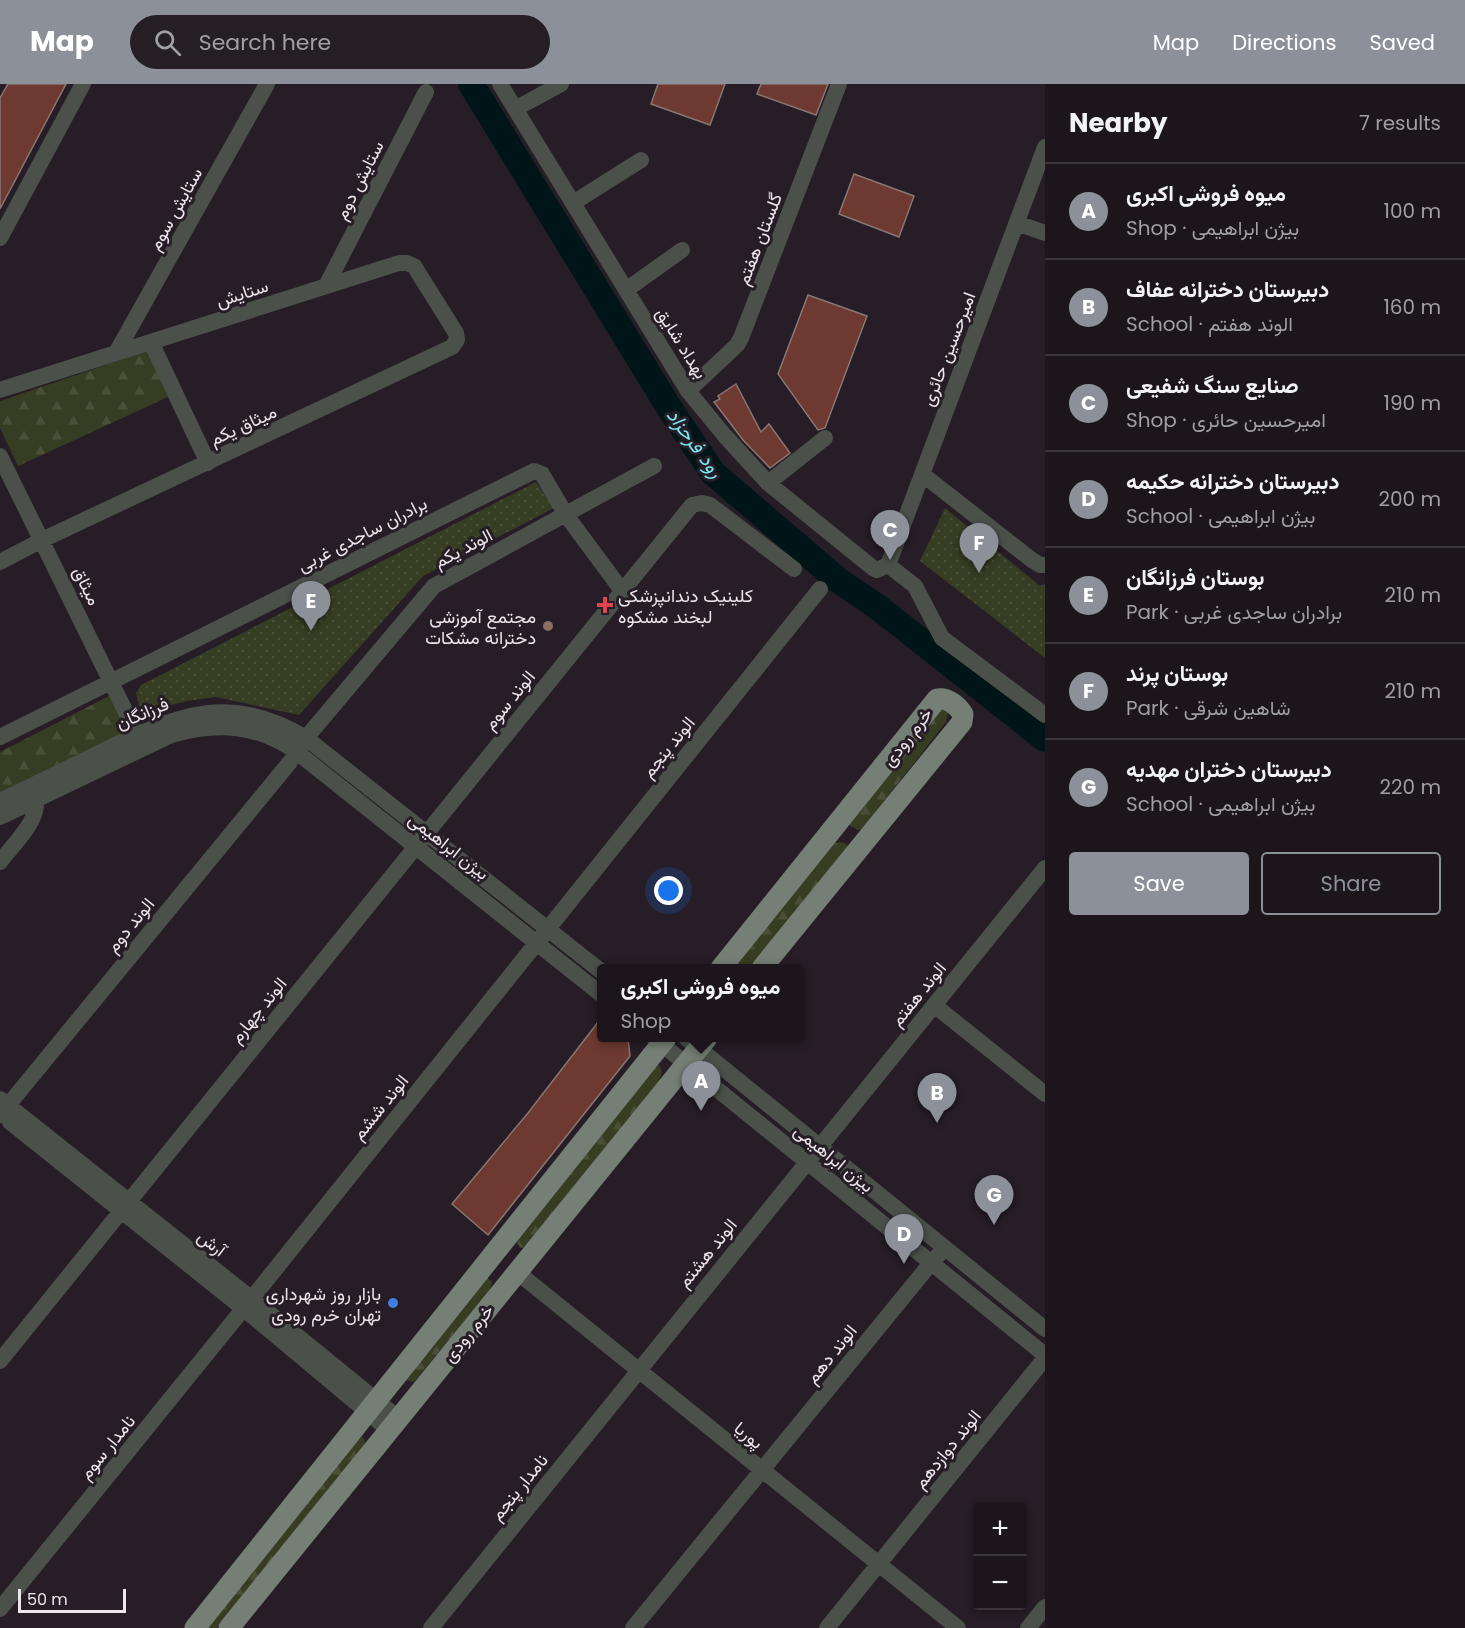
<!DOCTYPE html>
<meta charset="utf-8">
<style>
:root{--surface:#1c161c;--page:#251f25;--text:#f1f3f6;--muted:#a09fa3;--line:#3a353b;--accent:#8c9099}
body{margin:0;font-family:Poppins,Vazirmatn,sans-serif;background:var(--page);color:var(--text)}
.controls{position:absolute;right:18px;bottom:18px;display:grid;overflow:hidden;border-radius:6px;box-shadow:0 3px 9px #0003}
.controls button{width:54px;height:54px;display:grid;place-items:center;padding:0;border:0;border-bottom:2px solid var(--line);background:var(--surface);color:var(--text);font:30px sans-serif}
.scale{position:absolute;left:18px;bottom:15px;width:108px;box-sizing:border-box;padding-left:6px;border:3px solid #ece5eb;border-top:0;font-size:16px;line-height:21px;white-space:nowrap;color:#ece5eb;-webkit-text-stroke:4px #261d26;paint-order:stroke}
.you{position:absolute;left:669px;top:807px;width:21px;height:21px;margin:-15px;border:4px solid #fff;border-radius:50%;background:#1a73e8;box-shadow:0 0 0 9px #1a73e833}
.badge{display:grid;place-items:center;width:39px;height:39px;border-radius:50%;background:var(--accent);color:#fff;font-size:20px;font-weight:700}
.pin{position:absolute;translate:-50% -50px;filter:drop-shadow(0 2px 3px #0008)}
.pin::after{content:'';position:absolute;top:32px;width:21px;height:18px;background:inherit;clip-path:polygon(0 0,100% 0,50% 100%)}
.popup{position:absolute;left:597px;top:880px;width:207px;height:78px;box-sizing:border-box;display:grid;place-content:center;border-radius:6px;background:var(--surface);filter:drop-shadow(0 2px 4px #0005);font-size:20px;white-space:nowrap;color:var(--muted)}
.popup b{font-size:22px;color:var(--text)}
.popup::after{content:'';position:absolute;left:50%;top:100%;margin-left:-12px;border:12px solid transparent;border-top-color:var(--surface)}
.list{margin:0;padding:0;list-style:none}
h2{display:flex;justify-content:space-between;align-items:center;height:78px;margin:0;padding:0 24px;font-size:26px}
h2 small{font-size:20px;font-weight:400;color:var(--muted)}
.list li{display:grid;grid-template-columns:39px 1fr auto;gap:18px;align-items:center;box-sizing:border-box;height:96px;padding:0 24px;border-top:2px solid var(--line)}
.list b{display:block;font-size:22px;white-space:nowrap}
.list p{margin:0;font-size:20px;white-space:nowrap;color:var(--muted)}
.list em{font-size:20px;font-style:normal;color:var(--muted)}
.actions{display:flex;gap:12px;padding:18px 24px}
.actions a{flex:1;padding:14px 0;border:2px solid var(--accent);border-radius:6px;text-align:center;font-size:21px;color:var(--accent)}
.actions .main{background:var(--accent);color:#fff}
.icon{flex:none;width:33px;height:33px;fill:none;stroke:currentColor;stroke-width:2;stroke-linecap:round;stroke-linejoin:round}
.map{position:relative;flex:none;width:1045px;height:1544px;overflow:hidden}
header{display:flex;align-items:center;gap:36px;box-sizing:border-box;height:84px;padding:0 30px;background:var(--accent);color:#fff}
header strong{font-size:28px}
nav{display:flex;gap:33px;margin-inline-start:auto;font-size:21px}
.search{width:420px;height:54px;background:var(--page);display:flex;align-items:center;gap:15px;box-sizing:border-box;padding:0 21px;border-radius:33px;color:var(--muted);font-size:22px}
main{display:flex}
aside{flex:1;background:var(--surface)}
.map>svg:first-child{display:block}
.green{fill:url(#green-dots)}
.forest{fill:url(#forest-firs)}
.lines{fill:none;stroke-linecap:round;stroke-linejoin:round}
.river{stroke:#001517;stroke-width:26}
.building{fill:#6d3931;stroke:#897773;stroke-width:1.5}
.minor{stroke:#4b504b;stroke-width:16}
.major{stroke:#757f75;stroke-width:21}
.health-dot{fill:#e0444e;stroke:#261d26;stroke-width:2}
.education-dot{fill:#8d6e63;stroke:#261d26;stroke-width:2}
.shop-dot{fill:#3f7fe0;stroke:#261d26;stroke-width:2}
.labels{text-anchor:middle;dominant-baseline:central;stroke-width:6;stroke-linejoin:round;paint-order:stroke}
.street-label{font-size:18px;fill:#ece5eb;stroke:#261d26}
.poi-label{font-size:18px;fill:#ece5eb;stroke:#261d26;text-anchor:end}
.water-label{font-size:20px;font-style:italic;fill:#76e8f0;stroke:#261d26}
</style>
<header>
<strong>Map</strong>
<div class="search"><svg class="icon" aria-label="search" viewBox="0 0 24 24"><circle cx="10" cy="10" r="6"/><path d="M15 15l6 6"/></svg>Search here</div>
<nav><a>Map</a><a>Directions</a><a>Saved</a></nav>
</header>
<main>
<div class="map">
<svg width="1045" height="1544" viewBox="0 0 1045 1544">
<defs>
<pattern id="green-dots" width="8" height="8" patternUnits="userSpaceOnUse" patternTransform="scale(1.5)"><rect width="8" height="8" fill="#363d22"/><path d="M2 2h.1M6 6h.1" fill="none" stroke="#4a5038" stroke-width="1.8" stroke-linecap="round"/></pattern>
<pattern id="forest-firs" width="22" height="20" patternUnits="userSpaceOnUse" patternTransform="scale(1.5)"><rect width="22" height="20" fill="#363d22"/><path d="M5 1l3.5 6h-7zM16 11l3.5 6h-7z" fill="#4a5038"/></pattern>
</defs>
<rect width="100%" height="100%" fill="#261d26"/>
<path class="green" d="M536,398L554,424L423,492L299,631L216,613L186,617L141,630L136,609L141,601Z
M945,424L1040,502L1045,500V574L920,477Z"/>
<path class="forest" d="M147,267L168,313L18,382L0,344V317Z
M111,611L129,648L0,713V668Z
M941,626H945L948,628L946,638L862,745L857,746L850,741L851,736Z
M840,758L845,759L849,763L756,884H729L835,759Z
M655,981L660,982L662,988L659,997L525,1163L521,1164L514,1156Z
M487,1194L492,1198L490,1206L414,1298L404,1296Z
M359,1350C366,1355 366,1360 362,1368L217,1544H199Z"/>
<g class="lines">
<path class="river" d="M471,0L668,322L713,389L838,496L879,524L1045,655"/>
</g>
<path class="building" d="M8,0H66L0,125V14Z
M658,0H725L710,41L651,20Z
M761,0H828L816,31L757,10Z
M854,90L914,112L899,153L839,130Z
M808,211L867,232L825,344L818,346L778,290Z
M736,300L761,348L769,340L790,369L770,384L743,356L714,318L720,315L718,312Z
M602,933V954H628L630,972L488,1151L452,1120L528,1029Z"/>
<g class="lines">
<path class="minor" d="M500,0L688,307L725,352L768,399L873,484L877,486L888,481
M515,25L561,0
M573,119L641,76
M1017,139L1045,149
M0,154L83,0
M326,202L426,8
M626,206L682,166
M151,258L208,379
M116,269L267,0
M0,306L399,179H407L414,182L456,249L457,256L452,263L42,456L0,478
M688,307L737,261L741,254L839,0
M0,372L141,659
M922,390L1032,476L1040,481H1045
M768,399L825,354
M888,481L1045,63
M888,481L915,502L942,554L1045,631
M0,653L534,387L542,390L566,431L623,508
M300,661L434,502L654,382
M0,717C35,700 69,684 103,667C178,631 228,608 306,654L602,888
M0,733L171,651C218,638 258,640 298,669L602,911
M0,778C14,759 46,732 33,707
M934,921L1045,1010
M654,954L1045,1271
M686,954L1045,1245
M0,1015L252,1215L398,1334
M0,1031L290,678
M10,1038L244,1225L389,1346
M517,1188L958,1544
M0,1277L692,421L702,419L710,421L794,485
M0,1525L265,1198L820,505
M431,1544L1045,784
M633,1544L931,1179L945,1164
M827,1544L1045,1274
M1028,1544L1045,1523"/>
<path class="major" d="M721,884L937,615C947,613 957,621 963,630L962,638L762,884
M195,1544L666,954
M229,1544L707,954"/>
</g>
<path class="health-dot" d="M602 512h6v6h6v6h-6v6h-6v-6h-6v-6h6z"/>
<circle class="education-dot" cx="548" cy="542" r="6"/>
<circle class="shop-dot" cx="393" cy="1219" r="6"/>
<g class="labels">
<g class="street-label">
<text transform="translate(359 96) rotate(-63)">ستایش دوم</text>
<text transform="translate(175 125) rotate(-61)">ستایش سوم</text>
<text transform="translate(759 155) rotate(-69)">گلستان هفتم</text>
<text transform="translate(242 209) rotate(-18)">ستایش</text>
<text transform="translate(682 259) rotate(58)">بهداد شایق</text>
<text transform="translate(948 265) rotate(-69)">امیرحسین حائری</text>
<text transform="translate(243 341) rotate(-25)">میثاق یکم</text>
<text transform="translate(362 450) rotate(-27)">برادران ساجدی غربی</text>
<text transform="translate(463 464) rotate(-28)">الوند یکم</text>
<text transform="translate(87 502) rotate(64)">میثاق</text>
<text transform="translate(509 616) rotate(-51)">الوند سوم</text>
<text transform="translate(142 629) rotate(-23)">فرزانگان</text>
<text transform="translate(907 653) rotate(-52)">خرم رودی</text>
<text transform="translate(668 663) rotate(-51)">الوند پنجم</text>
<text transform="translate(449 762) rotate(38)">بیژن ابراهیمی</text>
<text transform="translate(130 841) rotate(-51)">الوند دوم</text>
<text transform="translate(918 910) rotate(-51)">الوند هفتم</text>
<text transform="translate(258 926) rotate(-51)">الوند چهارم</text>
<text transform="translate(380 1023) rotate(-51)">الوند ششم</text>
<text transform="translate(834 1074) rotate(39)">بیژن ابراهیمی</text>
<text transform="translate(212 1159) rotate(38)">آرش</text>
<text transform="translate(707 1169) rotate(-51)">الوند هشتم</text>
<text transform="translate(468 1249) rotate(-51)">خرم رودی</text>
<text transform="translate(831 1270) rotate(-51)">الوند دهم</text>
<text transform="translate(749 1351) rotate(39)">پوریا</text>
<text transform="translate(107 1363) rotate(-51)">نامدار سوم</text>
<text transform="translate(947 1365) rotate(-51)">الوند دوازدهم</text>
<text transform="translate(519 1403) rotate(-51)">نامدار پنجم</text>
</g>
<g class="poi-label">
<text x="618" y="511" text-anchor="start">کلینیک دندانپزشکی<tspan x="618" dy="21">لبخند مشکوه</tspan></text>
<text x="536" y="532">مجتمع آموزشی<tspan x="536" dy="21">دخترانه مشکات</tspan></text>
<text x="381" y="1209">بازار روز شهرداری<tspan x="381" dy="21">تهران خرم رودی</tspan></text>
</g>
<g class="water-label">
<text transform="translate(695 359) rotate(54)">رود فرحزاد</text>
</g>
</g>
</svg>
<div class="controls">
<button>+</button>
<button>−</button>
</div>
<div class="scale">50 m</div>
<div class="you"></div>
<div class="pin badge" style="left:701px;top:1027px">A</div>
<div class="popup"><b>میوه فروشی اکبری</b>Shop</div>
<div class="pin badge" style="left:937px;top:1039px">B</div>
<div class="pin badge" style="left:890px;top:476px">C</div>
<div class="pin badge" style="left:904px;top:1180px">D</div>
<div class="pin badge" style="left:311px;top:547px">E</div>
<div class="pin badge" style="left:979px;top:489px">F</div>
<div class="pin badge" style="left:994px;top:1141px">G</div>
</div>
<aside>
<h2>Nearby<small>7 results</small></h2>
<ul class="list">
<li><span class="badge">A</span><div><b>میوه فروشی اکبری</b><p>Shop · بیژن ابراهیمی</p></div><em>100 m</em></li>
<li><span class="badge">B</span><div><b>دبیرستان دخترانه عفاف</b><p>School · الوند هفتم</p></div><em>160 m</em></li>
<li><span class="badge">C</span><div><b>صنایع سنگ شفیعی</b><p>Shop · امیرحسین حائری</p></div><em>190 m</em></li>
<li><span class="badge">D</span><div><b>دبیرستان دخترانه حکیمه</b><p>School · بیژن ابراهیمی</p></div><em>200 m</em></li>
<li><span class="badge">E</span><div><b>بوستان فرزانگان</b><p>Park · برادران ساجدی غربی</p></div><em>210 m</em></li>
<li><span class="badge">F</span><div><b>بوستان پرند</b><p>Park · شاهین شرقی</p></div><em>210 m</em></li>
<li><span class="badge">G</span><div><b>دبیرستان دختران مهدیه</b><p>School · بیژن ابراهیمی</p></div><em>220 m</em></li>
</ul>
<div class="actions"><a class="main">Save</a><a>Share</a></div>
</aside>
</main>
